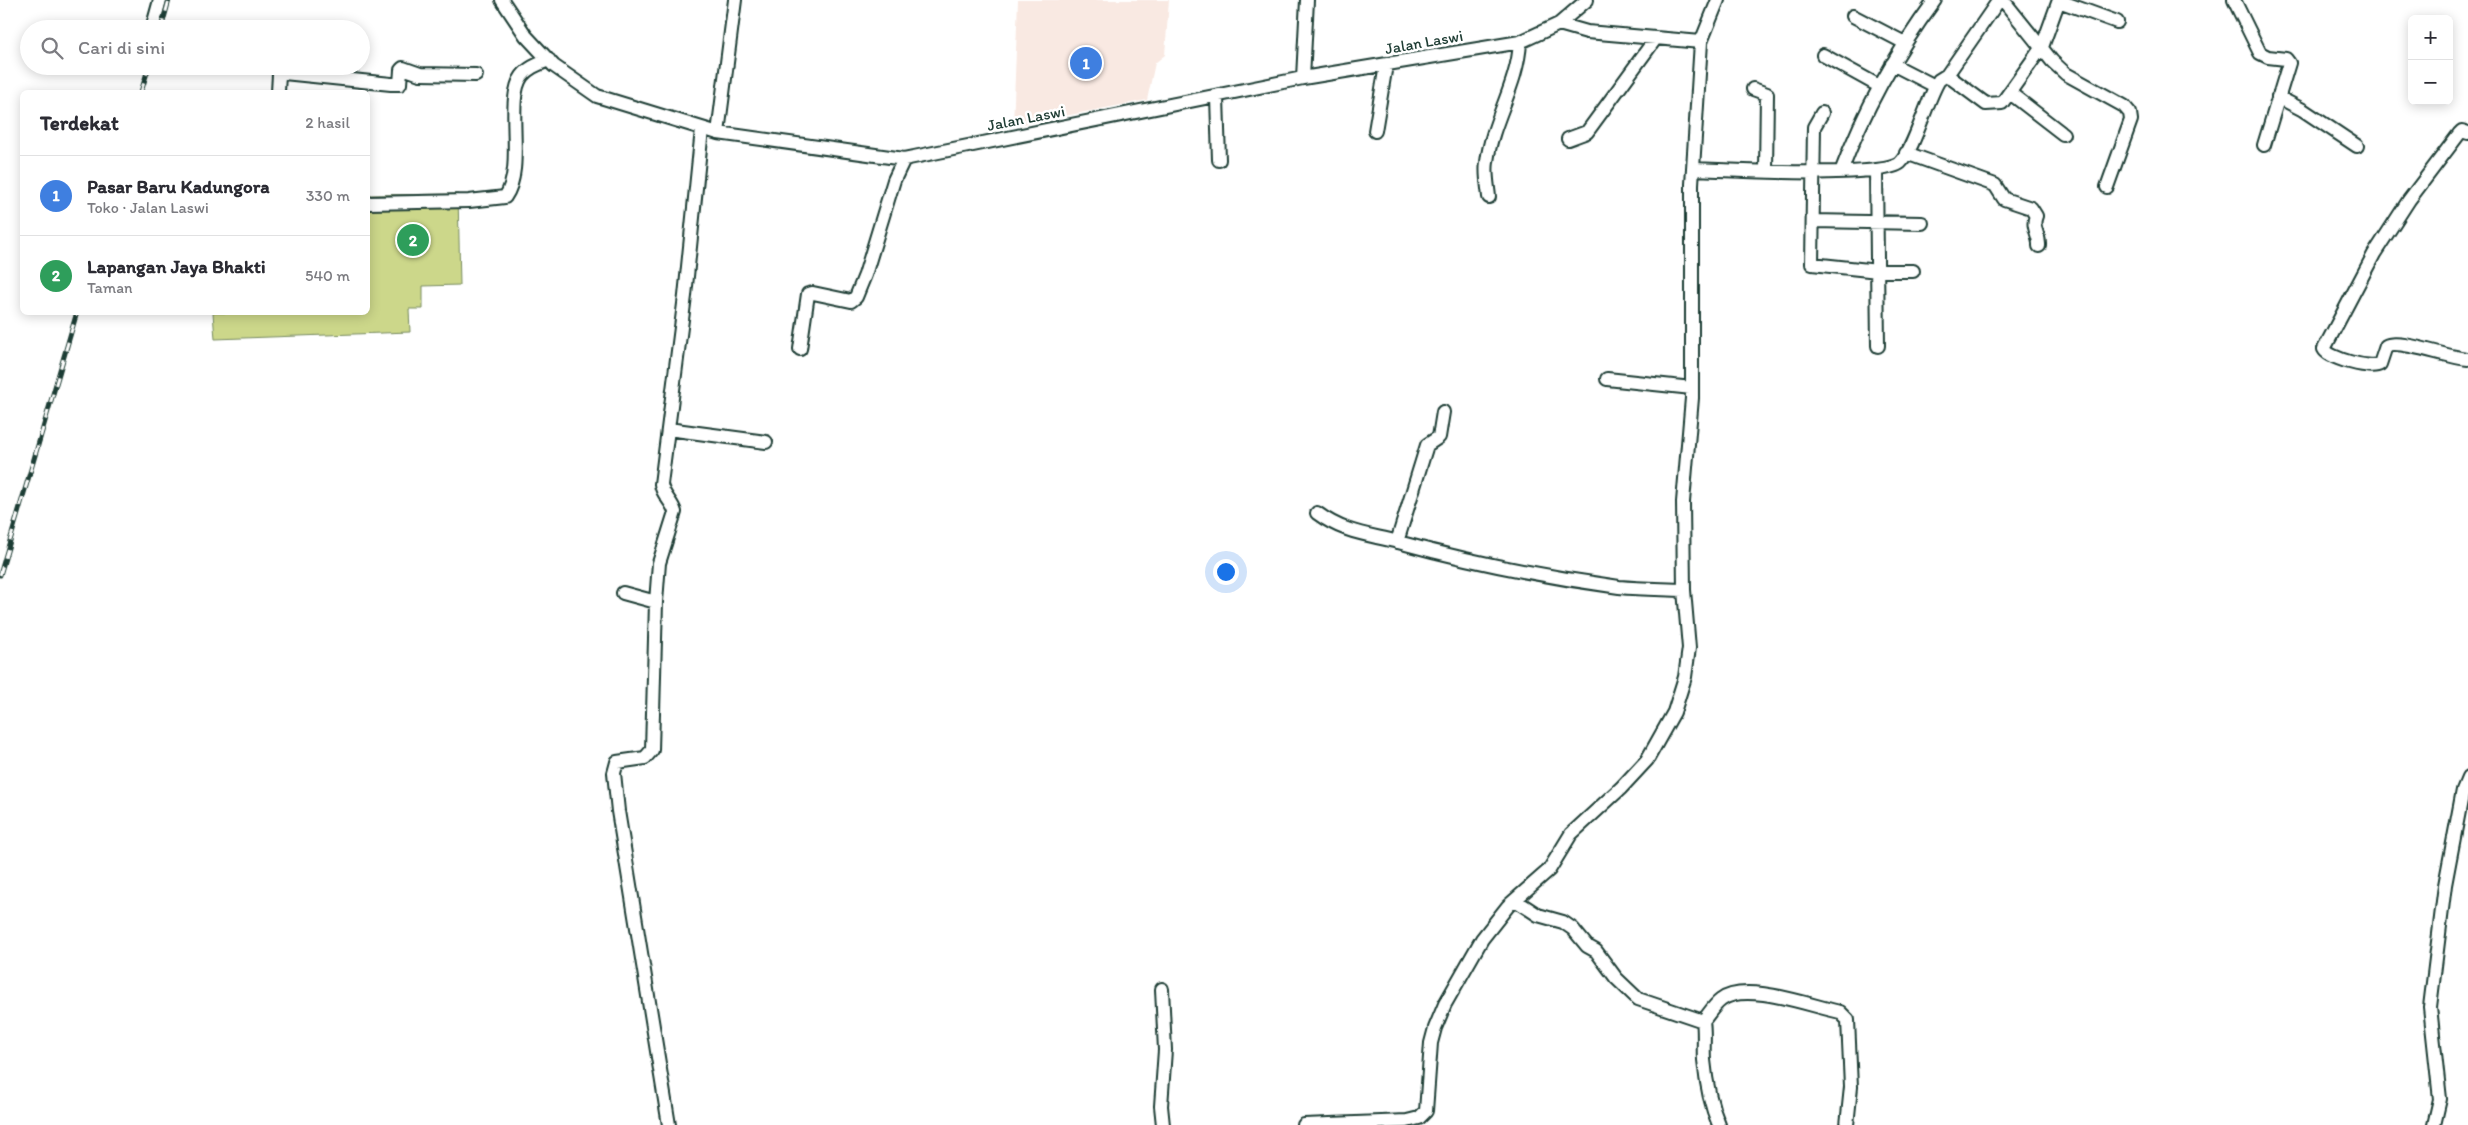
<!DOCTYPE html>
<html lang="id">
<meta charset="utf-8">
<style>
:root{--surface:#fff;--page:#f7f7f7;--text:#2b2b33;--muted:#7c7c81;--line:#e1e1e2;--accent:#7c3aed}
body{margin:0;font-family:Itim,sans-serif;background:var(--page);color:var(--text)}
.controls{position:absolute;right:15px;top:15px;display:grid;overflow:hidden;border-radius:8px;box-shadow:0 2px 12px #0003}
.controls button{width:45px;height:45px;display:grid;place-items:center;padding:0;border:0;border-bottom:1px solid var(--line);background:var(--surface);color:var(--text);font:25px sans-serif}
.you{position:absolute;left:1225px;top:571px;width:18px;height:18px;margin:-12px;border:4px solid #fff;border-radius:50%;background:#1a73e8;box-shadow:0 0 0 8px #1a73e833}
.badge{display:grid;place-items:center;width:32px;height:32px;border-radius:50%;background:var(--accent);color:#fff;font-size:16px;font-weight:700}
.pin{position:absolute;translate:-50% -50%;border:2px solid #fff;box-shadow:0 1px 5px #0006}
.list{margin:0;padding:0;list-style:none}
h2{display:flex;justify-content:space-between;align-items:center;height:65px;margin:0;padding:0 20px;font-size:21px}
h2 small{font-size:16px;font-weight:400;color:var(--muted)}
.list li{display:grid;grid-template-columns:32px 1fr auto;gap:15px;align-items:center;box-sizing:border-box;height:80px;padding:0 20px;border-top:1px solid var(--line)}
.list b{display:block;font-size:19px;white-space:nowrap}
.list p{margin:0;font-size:16px;white-space:nowrap;color:var(--muted)}
.list em{font-size:16px;font-style:normal;color:var(--muted)}
.icon{flex:none;width:28px;height:28px;fill:none;stroke:currentColor;stroke-width:2;stroke-linecap:round;stroke-linejoin:round}
.map{position:relative;flex:none;width:2468px;height:1125px;overflow:hidden}
.search{position:absolute;background:var(--surface);box-shadow:0 2px 12px #0003;left:20px;top:20px;width:350px;height:55px;display:flex;align-items:center;gap:12px;box-sizing:border-box;padding:0 18px;border-radius:28px;color:var(--muted);font-size:19px}
.panel{position:absolute;background:var(--surface);box-shadow:0 2px 12px #0003;left:20px;top:90px;width:350px;height:225px;border-radius:8px}
.map>svg:first-child{display:block}
.built{fill:#f9e9e2}
.green{fill:#ccd78a;stroke:#768a5f}
.lines{fill:none;stroke-linecap:round;stroke-linejoin:round}
.minor-casing{stroke:#1f3d34;stroke-width:16}
.minor{stroke:#fff;stroke-width:12}
.rail-casing{stroke:#1f3d34;stroke-width:5}
.rail{stroke:#fff;stroke-width:3;stroke-dasharray:9;stroke-linecap:butt}
.labels{text-anchor:middle;dominant-baseline:central;stroke-width:5;stroke-linejoin:round;paint-order:stroke}
.street-label{font-size:16px;fill:#1f3d34;stroke:#fff}
</style>
<div class="map">
<svg width="2468" height="1125" viewBox="0 0 2468 1125">
<rect width="100%" height="100%" fill="#fff"/>
<filter id="ink" filterUnits="userSpaceOnUse"><feTurbulence type="fractalNoise" baseFrequency=".02" numOctaves="2"/><feDisplacementMap in="SourceGraphic" scale="10" xChannelSelector="R" yChannelSelector="G"/><feConvolveMatrix kernelMatrix="1 2 1 2 8 2 1 2 1" color-interpolation-filters="sRGB"/></filter>
<g filter="url(#ink)">
<path class="built" d="M1018,0H1169L1165,55L1155,63L1147,100L1013,126Z"/>
<path class="green" d="M458,194L460,285L423,286V309H409L410,332L215,339L213,313L368,312V195Z"/>
<g class="lines">
<g class="minor-casing">
<path id="minor" d="M502,0L526,36L554,66L597,96L718,133L904,159L1303,78L1520,42L1559,24L1587,0
M2003,0L2052,61L2066,74L2124,106L2130,113L2131,120L2107,187
M2234,0L2260,53L2268,57L2286,59L2289,63L2264,145
M2059,1L2117,22
M1853,16L1905,43
M1559,24L1587,32L1701,42
M152,29L160,0
M1823,55L1879,86
M1892,64L1935,86
M1947,75L1986,104L2002,103L2042,47L2059,0
M1303,78L1307,0
M1753,89L1767,94L1766,171
M278,92L279,74L284,73L391,84H400L401,70L403,68L420,74L476,75
M2010,93L2063,134
M1217,97L1219,160
M2278,97L2303,110L2357,146
M1822,113L1814,127L1812,264L1878,271H1913
M1375,131L1386,65
M718,133L735,0
M2468,133L2462,131L2459,134L2409,200L2374,254L2324,349C2328,358 2371,370 2380,364L2386,346C2398,338 2449,358 2468,359
M1568,139L1587,132L1656,38
M1906,153L1995,185L2004,199L2031,208L2036,216C2031,228 2040,234 2039,246
M1694,169C1726,170 1881,179 1900,163C1914,150 1927,99 1939,80L1947,75L1999,0
M1876,170L1878,346
M1841,172C1864,110 1895,54 1935,0
M1489,197C1488,186 1485,173 1487,162C1492,120 1518,85 1520,42
M368,203L469,201L505,197C526,168 504,100 522,76C529,67 539,64 549,60
M1813,221L1922,223
M800,349L808,294L813,293L851,301L856,297L865,275L894,180L904,159
M1607,379L1692,388
M668,429L766,442
M1317,513C1344,533 1367,534 1398,542C1471,562 1545,577 1619,587C1641,589 1663,589 1684,590
M1397,542L1427,445L1439,437L1443,412
M623,593L656,602
M1515,900L1538,915L1563,922L1573,929L1587,946L1596,951L1616,978L1638,999L1703,1021C1705,1034 1703,1047 1704,1060C1706,1082 1710,1104 1719,1125
M1162,989L1165,1050L1161,1106L1163,1125
M1703,1021C1708,1015 1714,1005 1721,1000C1745,981 1811,1006 1840,1012L1848,1020L1851,1087L1847,1125
M669,1125L618,811L614,773L617,762L645,758L652,750L656,602L659,563L675,512C672,501 662,495 661,484L685,296L702,129
M1304,1125L1407,1121L1419,1118L1426,1111L1431,1043L1435,1028L1445,1004L1482,939L1508,906L1549,870L1571,834L1621,788L1647,760L1674,712L1685,677L1689,648L1684,590L1683,502L1692,398V184L1701,42L1718,0
M2434,1125L2440,1099L2430,1007L2445,885L2463,790L2468,778"/>
</g>
<use href="#minor" class="minor"/>
<g class="rail-casing">
<path id="rail" d="M161,29L169,0
M141,92L149,66
M0,575L77,312"/>
</g>
<use href="#rail" class="rail"/>
</g>
</g>
<g class="labels">
<g class="street-label">
<text transform="translate(1424 42) rotate(-10)">Jalan Laswi</text>
<text transform="translate(1026 118) rotate(-11)">Jalan Laswi</text>
</g>
</g>
</svg>
<div class="controls">
<button>+</button>
<button>−</button>
</div>
<div class="you"></div>
<div class="pin badge" style="left:1086px;top:63px;background:#3f7fe0">1</div>
<div class="pin badge" style="left:413px;top:240px;background:#2e9e5b">2</div>
<div class="search"><svg class="icon" aria-label="search" viewBox="0 0 24 24"><circle cx="10" cy="10" r="6"/><path d="M15 15l6 6"/></svg>Cari di sini</div>
<section class="panel">
<h2>Terdekat<small>2 hasil</small></h2>
<ul class="list">
<li><span class="badge" style="background:#3f7fe0">1</span><div><b>Pasar Baru Kadungora</b><p>Toko · Jalan Laswi</p></div><em>330 m</em></li>
<li><span class="badge" style="background:#2e9e5b">2</span><div><b>Lapangan Jaya Bhakti</b><p>Taman</p></div><em>540 m</em></li>
</ul>
</section>
</div>
